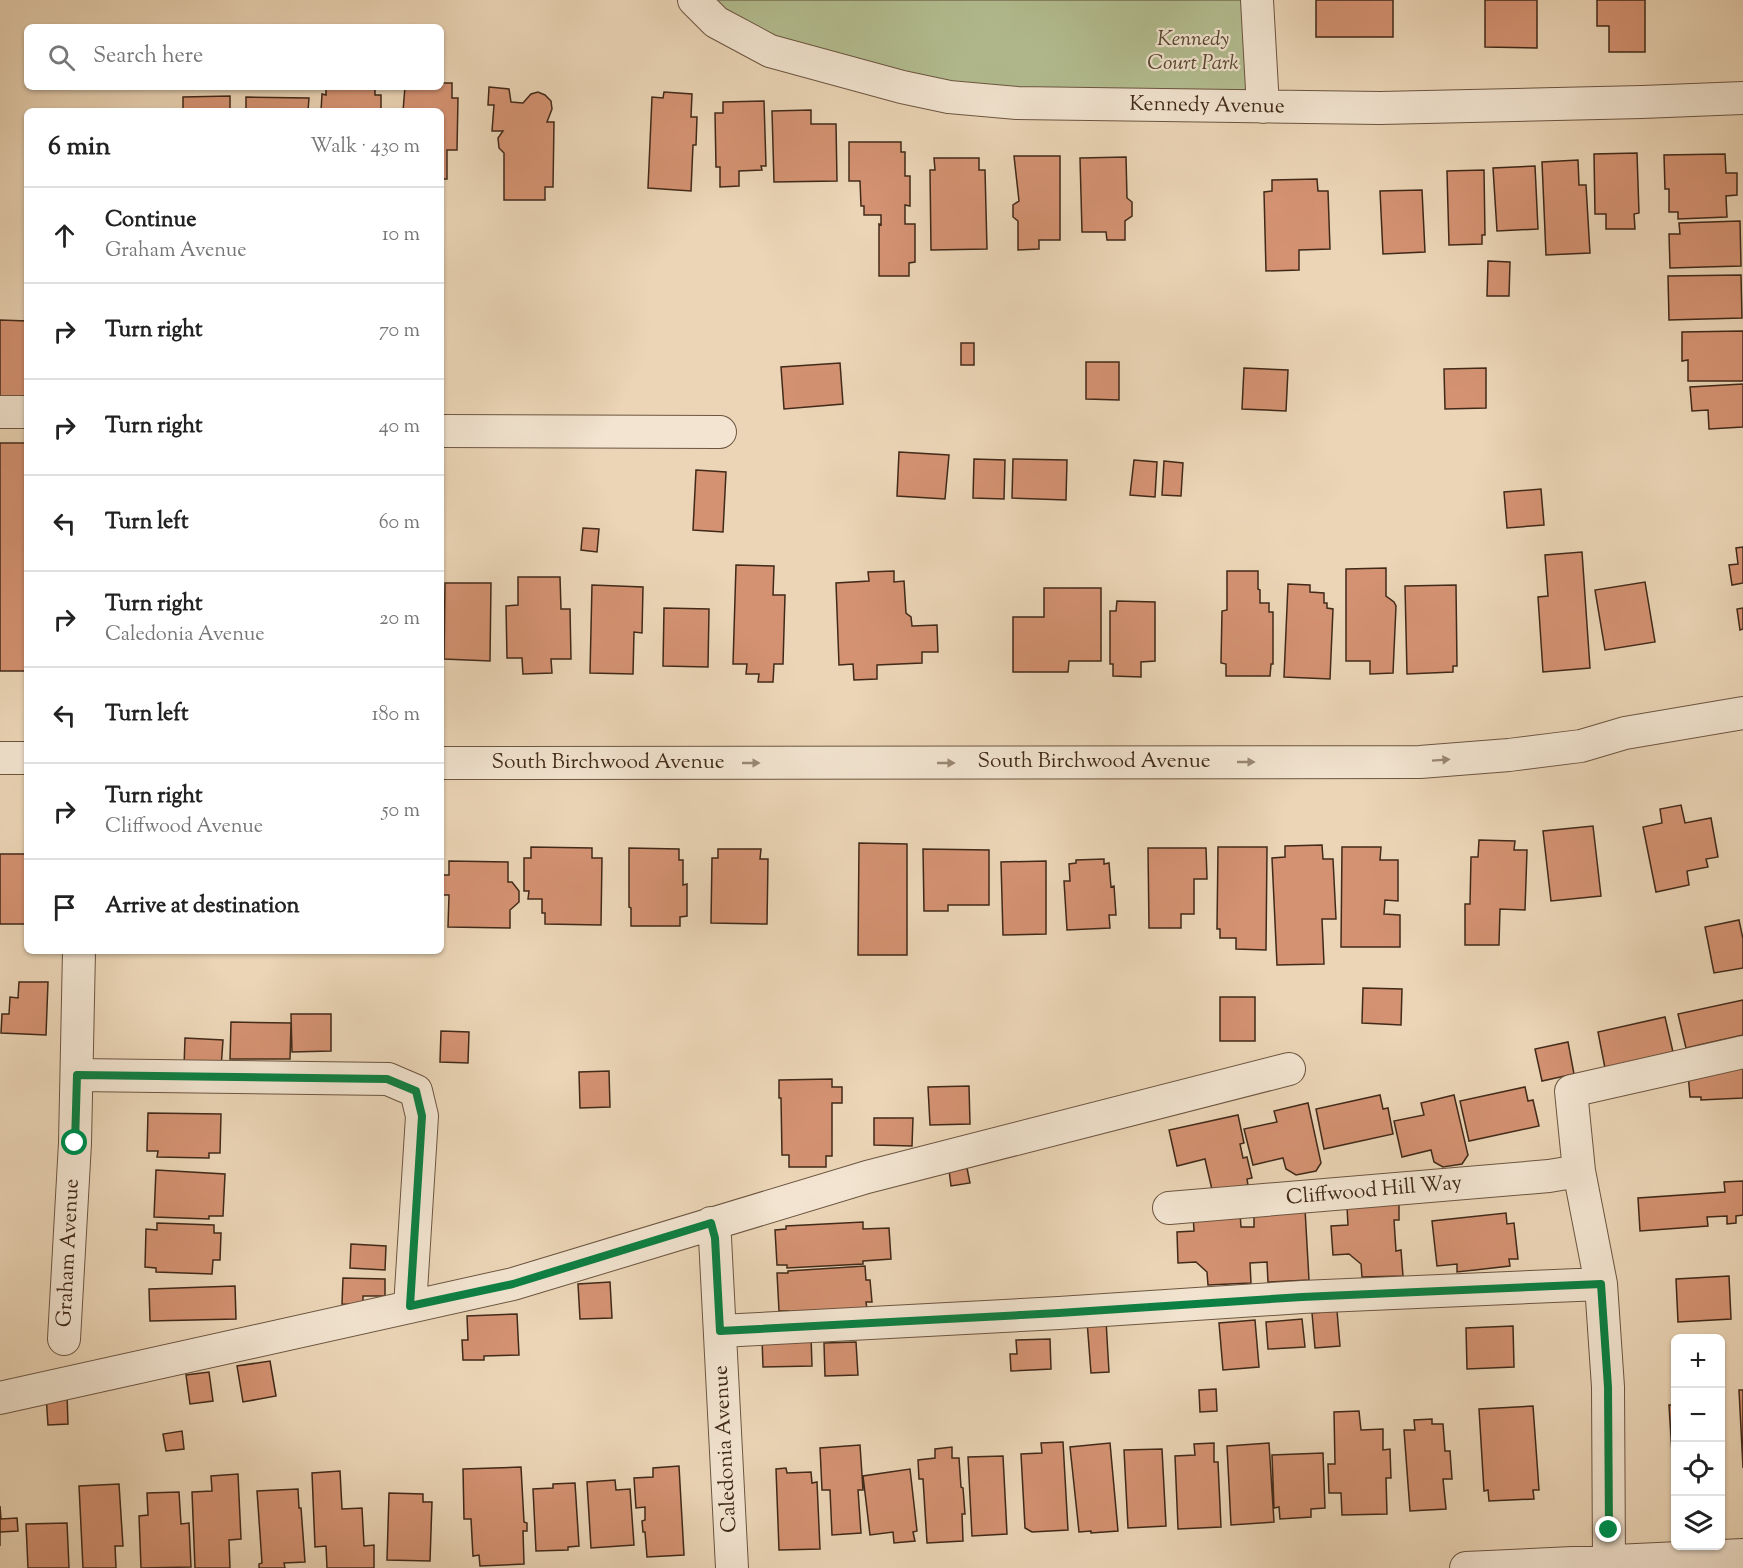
<!DOCTYPE html>
<meta charset="utf-8">
<style>
:root{--surface:#fff;--page:#f6f6f6;--text:#222;--muted:#767676;--line:#e0e0e0}
body{margin:0;font-family:"Sorts Mill Goudy",serif;background:var(--page);color:var(--text)}
.controls{position:absolute;right:18px;bottom:18px;display:grid;overflow:hidden;border-radius:9px;box-shadow:0 2px 4px #0004}
.controls button{width:54px;height:54px;display:grid;place-items:center;padding:0;border:0;border-bottom:2px solid var(--line);background:var(--surface);color:var(--text);font:30px sans-serif}
.stop{position:absolute;width:18px;height:18px;margin:-14px;border:4px solid #0b8043;border-radius:50%;background:#fff}
.stop.end{background:#0b8043;border-color:#fff;box-shadow:0 2px 6px #0008}
.list{margin:0;padding:0;list-style:none}
h2{display:flex;justify-content:space-between;align-items:center;height:78px;margin:0;padding:0 24px;font-size:26px}
h2 small{font-size:20px;font-weight:400;color:var(--muted)}
.list li{display:grid;grid-template-columns:39px 1fr auto;gap:18px;align-items:center;box-sizing:border-box;height:96px;padding:0 24px;border-top:2px solid var(--line)}
.list b{display:block;font-size:22px;white-space:nowrap}
.list p{margin:0;font-size:20px;white-space:nowrap;color:var(--muted)}
.list em{font-size:20px;font-style:normal;color:var(--muted)}
.icon{flex:none;width:33px;height:33px;fill:none;stroke:currentColor;stroke-width:2;stroke-linecap:round;stroke-linejoin:round}
.map{position:relative;flex:none;width:1743px;height:1568px;overflow:hidden}
.search{position:absolute;background:var(--surface);box-shadow:0 2px 4px #0004;left:24px;top:24px;width:420px;height:66px;display:flex;align-items:center;gap:15px;box-sizing:border-box;padding:0 21px;border-radius:9px;color:var(--muted);font-size:22px}
.panel{position:absolute;background:var(--surface);box-shadow:0 2px 4px #0004;left:24px;top:108px;width:420px;height:846px;border-radius:9px}
.map>svg:first-child{display:block}
.green{fill:#b3be91;stroke:#7a7455;stroke-width:1.5}
.building{fill:#d49272;stroke:#412a19;stroke-width:1.5}
.lines{fill:none;stroke-linecap:round;stroke-linejoin:round}
.minor-casing{stroke:#6c5540;stroke-width:34}
.minor{stroke:#f2e4d0;stroke-width:32}
.oneway{fill:#9a8774}
.route{stroke:#0b8043;stroke-width:8}
.labels{text-anchor:middle;dominant-baseline:central;stroke-width:4.5;stroke-linejoin:round;paint-order:stroke}
.park-label{font-size:21px;font-style:italic;fill:#584831;stroke:#f2e4d0}
.street-label{font-size:21px;fill:#412a19;stroke:#f2e4d0}
</style>
<div class="map">
<svg width="1743" height="1568" viewBox="0 0 1743 1568">
<rect width="100%" height="100%" fill="#ebd5b6"/>
<filter id="stains"><feTurbulence type="fractalNoise" baseFrequency=".00333" numOctaves="4"/><feColorMatrix values="0 0 0 0 .2 0 0 0 0 .09 0 0 0 0 .02 0 0 0 .5 -.17"/></filter>
<radialGradient id="worn" r=".72"><stop offset=".6" stop-color="#630" stop-opacity="0"/><stop offset="1" stop-color="#630" stop-opacity=".3"/></radialGradient>
<path class="green" d="M695,0H1251L1263,107L949,97L797,59Z"/>
<path class="building" d="M1316,0H1393V37H1316Z
M1485,0H1537V48L1485,47Z
M1597,0H1645V52H1609V26H1597Z
M441,83H452V98H458L457,150H447V179H441V111H403L405,87H441Z
M326,87H375V95H381V111H321L322,94L326,95Z
M489,87L509,89L511,102L523,103L531,94L538,92L545,95L551,101L552,109L547,122H554L553,187H545V200H504V153L499,148L498,138L503,131H492L494,105H488Z
M664,92L692,94L691,117H697L696,145H693L691,191L648,188L652,97L663,98Z
M230,96V111H183V97Z
M246,97L309,98L308,111H246Z
M764,101L766,166H761L762,170L739,171V186L720,187V167H716L715,113H723V102Z
M811,110V124H836L837,181L774,182L772,111Z
M849,142H901V152H905V176H910V206L905,205V224H915V262L909,263V276H879V224L881,225V215H864V206H861L860,181H849Z
M1637,153L1639,213L1634,214L1635,229H1606V214H1595L1594,154Z
M1725,154L1726,173H1737V195L1726,196L1727,217L1678,219V212H1669V189H1665L1664,155Z
M1014,156H1060V240H1039V249L1018,250V221L1013,217V205L1019,201Z
M1126,157L1127,198L1132,202V216L1125,221V240H1107L1106,232H1082L1080,158Z
M934,158H979V170H985L987,249L931,250L930,170H935Z
M1578,160L1579,185H1586L1590,253L1546,255L1542,162Z
M1535,166L1538,229L1497,231L1493,168Z
M1484,170L1485,235H1482V244L1449,245L1447,171Z
M1317,179L1318,191H1328L1330,249L1299,250V270L1266,271L1264,192L1272,191V180Z
M1422,190L1425,252L1383,254L1380,191Z
M1740,221L1741,266L1670,268L1669,234H1680L1679,223Z
M1488,261L1510,262L1509,296H1487Z
M1741,275L1742,318L1669,320L1668,276Z
M0,320L27,321V398L0,397Z
M1743,331V381H1688V360L1682,361V332Z
M961,343H974V365H961Z
M1086,362H1119V400L1086,399Z
M840,363L843,404L784,409L781,367Z
M1244,368L1288,370L1286,411L1242,409Z
M1486,368V408L1445,409L1444,369Z
M1743,384V427L1709,429L1708,410L1692,411L1690,387Z
M0,443H27V671H0Z
M899,452L949,455L945,499L897,496Z
M974,459L1005,460L1004,499L973,498Z
M1013,459L1067,460L1066,500L1012,498Z
M1134,460L1157,462L1155,497L1130,495Z
M1164,461L1183,463L1181,496L1162,495Z
M696,470L726,472L723,532L693,530Z
M1541,489L1544,525L1507,528L1504,492Z
M583,528L599,529L597,552L581,550Z
M1743,547V583L1732,585L1729,565L1738,564L1736,548Z
M1582,552L1590,668L1543,672L1538,597L1548,596L1545,555Z
M736,565L774,566L773,595H785L783,664H774L773,682H758L759,674H746L747,664H733Z
M1386,568V596L1394,602L1396,606L1393,673L1370,674V661H1346V569Z
M894,571V582L904,581L906,613L911,617L912,626L937,625L938,652H922V663L877,665V679L854,680L853,664L839,665L836,583L869,581L868,572Z
M1227,571H1258V589L1260,590V603H1269V612H1273V664H1271L1270,676H1226V664L1221,663L1222,611L1227,610Z
M518,577H560L561,609H570L571,659H551L552,673L523,674L522,658H507L506,606L518,605Z
M1645,582L1655,642L1605,650L1595,590Z
M445,583H491L490,661L444,659Z
M1288,584L1310,585V592L1324,593V603H1327V608L1333,609L1330,679L1284,677Z
M592,585L643,587L642,633L634,632L633,674L590,673Z
M1456,585L1457,666H1453V672L1407,674L1405,586Z
M1044,588H1101V661H1069L1068,672H1013V617H1044Z
M1117,601L1155,602V661L1141,662V677L1113,676V664H1110V611H1116Z
M664,608L709,609L708,667L663,666Z
M1743,608V629L1740,630L1737,609Z
M1681,805L1685,823L1711,818L1718,857L1706,859L1708,867L1687,871L1689,885L1656,892L1643,827L1662,823L1660,809Z
M1593,826L1601,896L1551,901L1543,831Z
M1479,840L1515,841L1514,850H1527L1525,910L1500,909L1499,945H1465V904H1470L1471,857H1478Z
M859,843L907,844V955H858Z
M1322,845L1323,859H1333L1336,919H1322L1324,964L1277,965L1272,858L1285,857V846Z
M531,847L592,848V858H602L601,925L545,924V913H542V899H528L529,891H524V858H531Z
M1218,847H1267L1266,950L1236,949V938H1220V929H1217Z
M1342,847H1381L1380,860H1398V901L1385,900L1384,914L1400,915V947H1341Z
M629,848L679,849V860H683V885L687,884V916L680,917V926H631V908L629,907Z
M1148,848H1206L1207,879H1194V914H1181V928H1149Z
M718,849H761L760,859H768L767,924L711,923L712,858H718Z
M923,849L989,850V905H948V911H924Z
M0,854H27V924H0Z
M1104,859V864L1109,863L1111,887L1114,886L1116,915H1109L1110,928L1067,930L1064,881H1070L1069,864L1076,863V860Z
M449,861L508,862V882H512L519,891V902L510,910V928L448,927L449,895H441V875H449Z
M1046,861V934L1003,935L1001,862Z
M1739,920L1743,939V968L1714,973L1705,927Z
M19,982H48L46,1035L1,1033L2,1014H9L10,997L18,998Z
M1363,988L1402,989L1401,1025L1362,1023Z
M1220,997H1255V1041H1220Z
M1743,1000V1035L1686,1048L1678,1014Z
M291,1014H331V1051L292,1052Z
M1665,1017L1673,1052L1605,1068L1598,1032Z
M231,1022L291,1023L290,1059H230Z
M441,1031L469,1032L468,1063L440,1062Z
M185,1038L223,1040L221,1069L184,1068Z
M1568,1042L1574,1074L1542,1081L1535,1049Z
M1743,1062V1098L1701,1100V1097H1690L1688,1073Z
M609,1071L610,1107L580,1108L579,1072Z
M832,1079V1087H842V1103H832V1156H826V1167H789V1155H782L781,1098H779V1080Z
M969,1086L970,1124L930,1125L928,1087Z
M1525,1087L1528,1101L1533,1100L1539,1126L1469,1141L1460,1101Z
M1380,1095L1383,1109L1388,1108L1393,1134L1324,1149L1316,1109Z
M1454,1095L1468,1155L1462,1164L1443,1167L1434,1162L1431,1150L1402,1157L1394,1121L1424,1115L1421,1103Z
M1308,1103L1321,1163L1316,1171L1296,1175L1286,1169L1283,1158L1253,1165L1244,1129L1277,1122L1274,1111Z
M148,1113L221,1114L220,1153H209V1158L157,1157L158,1151H147Z
M1238,1115L1244,1143L1240,1144L1243,1158L1247,1157L1252,1178L1247,1179L1248,1185L1213,1194L1205,1159L1177,1166L1169,1130Z
M874,1118H913L912,1146L874,1145Z
M967,1168L970,1183L951,1186L949,1170Z
M156,1170L225,1174L223,1216H209V1219L154,1217Z
M1743,1181V1215L1736,1216V1223L1727,1224V1216L1707,1217L1708,1226L1640,1231L1638,1198L1725,1192L1724,1182Z
M1399,1204V1220H1394L1396,1251L1401,1250L1403,1276L1362,1277L1361,1264L1349,1254L1333,1255L1331,1226L1348,1225L1347,1207Z
M1305,1209L1309,1280L1268,1282L1267,1262L1250,1263L1251,1283L1208,1285L1207,1272L1196,1262L1178,1263L1177,1232L1194,1231L1193,1215L1240,1213L1241,1227H1254V1212Z
M1506,1213L1507,1224L1514,1223L1518,1259H1509L1510,1266L1457,1272V1264L1437,1266L1432,1221Z
M863,1222V1229L889,1228L891,1259L863,1261V1264L787,1268V1265H777L775,1230L786,1229V1226Z
M157,1223L214,1225V1233H221L220,1260H213L212,1274L156,1272V1268L145,1267L146,1229L157,1230Z
M351,1244L386,1246L385,1270L350,1268Z
M865,1266L866,1280H870L872,1302H866L867,1309L790,1313L789,1311H779L777,1273H788V1271Z
M1729,1276L1731,1319L1678,1322L1676,1279Z
M343,1278L385,1279V1296H363V1305L342,1304Z
M610,1282L612,1318L580,1319L578,1284Z
M235,1286L236,1319L150,1321L149,1289Z
M1337,1311L1340,1346L1315,1348L1312,1313Z
M517,1314L519,1355L484,1356V1360H463L462,1340H468L467,1316Z
M1302,1319L1305,1347L1268,1349L1266,1322Z
M1106,1320L1109,1372L1091,1373L1087,1321Z
M1255,1320L1259,1367L1223,1370L1219,1323Z
M1513,1326L1514,1367L1467,1369L1466,1328Z
M811,1336L812,1366L763,1367L762,1338Z
M1050,1339L1051,1369L1011,1371L1010,1354H1017L1016,1340Z
M856,1342L858,1375L825,1376L824,1343Z
M270,1361L276,1396L243,1402L237,1366Z
M209,1372L213,1401L190,1404L186,1375Z
M1216,1389L1217,1411L1200,1412L1199,1390Z
M1739,1390H1743V1468Z
M67,1394L68,1424L48,1425L46,1395Z
M1669,1405H1676V1470H1673Z
M1533,1406L1539,1490H1533L1534,1499L1489,1501L1488,1490L1484,1491L1479,1409Z
M1359,1411L1361,1430L1383,1429V1450L1390,1449L1391,1478H1386L1387,1514L1342,1515L1341,1493H1329L1328,1464H1335L1334,1412Z
M1432,1419V1424H1443L1445,1451H1450L1452,1479H1443L1446,1509L1410,1511L1404,1430H1415L1414,1420Z
M182,1431L184,1449L166,1451L163,1434Z
M1063,1442L1068,1530L1032,1532L1025,1528L1021,1454L1042,1453L1041,1443Z
M1110,1443L1118,1531L1091,1533V1531L1079,1532L1070,1447Z
M1214,1443V1462H1218L1221,1527L1178,1529L1175,1456L1195,1455L1194,1444Z
M1269,1443L1274,1522L1231,1525L1227,1446Z
M860,1445L863,1490H858L861,1533L832,1535L830,1490H822L820,1448Z
M952,1447V1458H959L961,1487L963,1488L965,1514H962L963,1541L927,1543L923,1479H919L918,1460L935,1458V1449Z
M1162,1449L1166,1526L1128,1528L1124,1450Z
M1323,1453L1325,1508L1311,1509V1517L1280,1519L1279,1507L1274,1508L1272,1455Z
M1003,1456L1007,1534L972,1536L968,1457Z
M679,1466L684,1555L647,1557L645,1532H643L642,1521L645,1520V1507L636,1508L634,1478L653,1477V1468Z
M521,1467L524,1522L527,1523V1531H523L524,1564L480,1566L479,1555L473,1556L471,1519H464L463,1469Z
M786,1468L787,1473L811,1472L812,1483L817,1482L820,1549L779,1550L776,1469Z
M910,1469L917,1531L913,1532L915,1541L894,1543L893,1532L870,1535L863,1476Z
M340,1471L342,1509L362,1508L364,1546L374,1545V1568H327L326,1546L315,1547L312,1473Z
M238,1474L241,1539L229,1540L230,1568H195L192,1492L212,1491L211,1476Z
M615,1480L616,1490L630,1489L634,1545L591,1548L587,1482Z
M575,1483L579,1546L568,1547V1550L536,1551L533,1489L553,1488V1484Z
M119,1484L123,1546H115L116,1568H83L79,1486Z
M298,1489L299,1508H301L305,1562L284,1563L285,1568H259V1564L262,1563L257,1491Z
M179,1492L181,1524L189,1523L191,1567L141,1568L139,1516L148,1515L147,1493Z
M389,1493L423,1494V1502H432L430,1561L387,1560Z
M0,1506L1,1519L17,1518L18,1531L0,1532V1546Z
M67,1523L69,1568H28L26,1524Z"/>
<g class="lines">
<g class="minor-casing">
<path id="minor" d="M694,0L716,22L770,51L902,87L949,97L1017,103L1380,108L1642,102L1743,98
M1257,0L1263,107
M0,412H27
M441,431L720,432
M0,758H27
M441,763L1420,762L1509,755L1581,746L1625,733L1743,713
M77,1075L388,1079L416,1091L422,1116L410,1307
M1169,1208L1549,1176L1579,1171
M711,1223L715,1238L732,1568
M720,1331L1059,1313L1302,1297L1601,1284
M64,1339L75,1143L79,951
M0,1398L513,1284L867,1177L1289,1069
M1609,1562L1608,1387L1601,1284L1579,1171L1571,1091L1743,1052
M1466,1568L1743,1555"/>
</g>
<use href="#minor" class="minor"/>
</g>
<defs><path id="oneway-solid" d="M-6-.8H1V-3.2L6.5 0L1 3.2V.8H-6Z" transform="scale(1.5)"/></defs>
<g class="oneway">
<use href="#oneway-solid" transform="translate(1441 760) rotate(-4)"/>
<use href="#oneway-solid" transform="translate(1246 762)"/>
<use href="#oneway-solid" transform="translate(751 763)"/>
<use href="#oneway-solid" transform="translate(946 763)"/>
</g>
<g class="lines">
<path class="route" d="M75,1143L77,1075L387,1079L416,1091L422,1116L410,1306L513,1284L711,1223L715,1238L720,1331L1059,1313L1302,1297L1601,1284L1608,1387L1609,1530"/>
</g>
<g class="labels">
<g class="park-label">
<text x="1193" y="40">Kennedy<tspan x="1193" dy="24">Court Park</tspan></text>
</g>
<g class="street-label">
<text transform="translate(1207 106) rotate(1)">Kennedy Avenue</text>
<text x="1094" y="762">South Birchwood Avenue</text>
<text x="608" y="763">South Birchwood Avenue</text>
<text transform="translate(1374 1191) rotate(-5)">Cliffwood Hill Way</text>
<text transform="translate(69 1253) rotate(-87)">Graham Avenue</text>
<text transform="translate(726 1449) rotate(-93)">Caledonia Avenue</text>
</g>
</g>
<rect width="100%" height="100%" filter="url(#stains)"/>
<rect width="100%" height="100%" fill="url(#worn)"/>
</svg>
<div class="controls">
<button>+</button>
<button>−</button>
<button><svg class="icon" aria-label="locate" viewBox="0 0 24 24"><circle cx="12" cy="12" r="6"/><path d="M12 2v4M12 18v4M2 12h4M18 12h4"/></svg></button>
<button><svg class="icon" aria-label="layers" viewBox="0 0 24 24"><path d="M12 4l9 5-9 5-9-5zM3 14l9 5 9-5"/></svg></button>
</div>
<div class="stop" style="left:75px;top:1143px"></div>
<div class="stop end" style="left:1609px;top:1530px"></div>
<div class="search"><svg class="icon" aria-label="search" viewBox="0 0 24 24"><circle cx="10" cy="10" r="6"/><path d="M15 15l6 6"/></svg>Search here</div>
<section class="panel">
<h2>6 min<small>Walk · 430 m</small></h2>
<ul class="list">
<li><svg class="icon" aria-label="ahead" viewBox="0 0 24 24"><path d="M12 20V5M6 11l6-6 6 6"/></svg><div><b>Continue</b><p>Graham Avenue</p></div><em>10 m</em></li>
<li><svg class="icon" aria-label="right" viewBox="0 0 24 24"><path d="M7 20v-9h11M14 6l5 5-5 5"/></svg><div><b>Turn right</b></div><em>70 m</em></li>
<li><svg class="icon" aria-label="right" viewBox="0 0 24 24"><path d="M7 20v-9h11M14 6l5 5-5 5"/></svg><div><b>Turn right</b></div><em>40 m</em></li>
<li><svg class="icon" aria-label="left" viewBox="0 0 24 24"><path d="M17 20v-9H6M10 6l-5 5 5 5"/></svg><div><b>Turn left</b></div><em>60 m</em></li>
<li><svg class="icon" aria-label="right" viewBox="0 0 24 24"><path d="M7 20v-9h11M14 6l5 5-5 5"/></svg><div><b>Turn right</b><p>Caledonia Avenue</p></div><em>20 m</em></li>
<li><svg class="icon" aria-label="left" viewBox="0 0 24 24"><path d="M17 20v-9H6M10 6l-5 5 5 5"/></svg><div><b>Turn left</b></div><em>180 m</em></li>
<li><svg class="icon" aria-label="right" viewBox="0 0 24 24"><path d="M7 20v-9h11M14 6l5 5-5 5"/></svg><div><b>Turn right</b><p>Cliffwood Avenue</p></div><em>50 m</em></li>
<li><svg class="icon" aria-label="arrive" viewBox="0 0 24 24"><path d="M6 21V4h12l-3 4 3 4H6"/></svg><div><b>Arrive at destination</b></div></li>
</ul>
</section>
</div>
